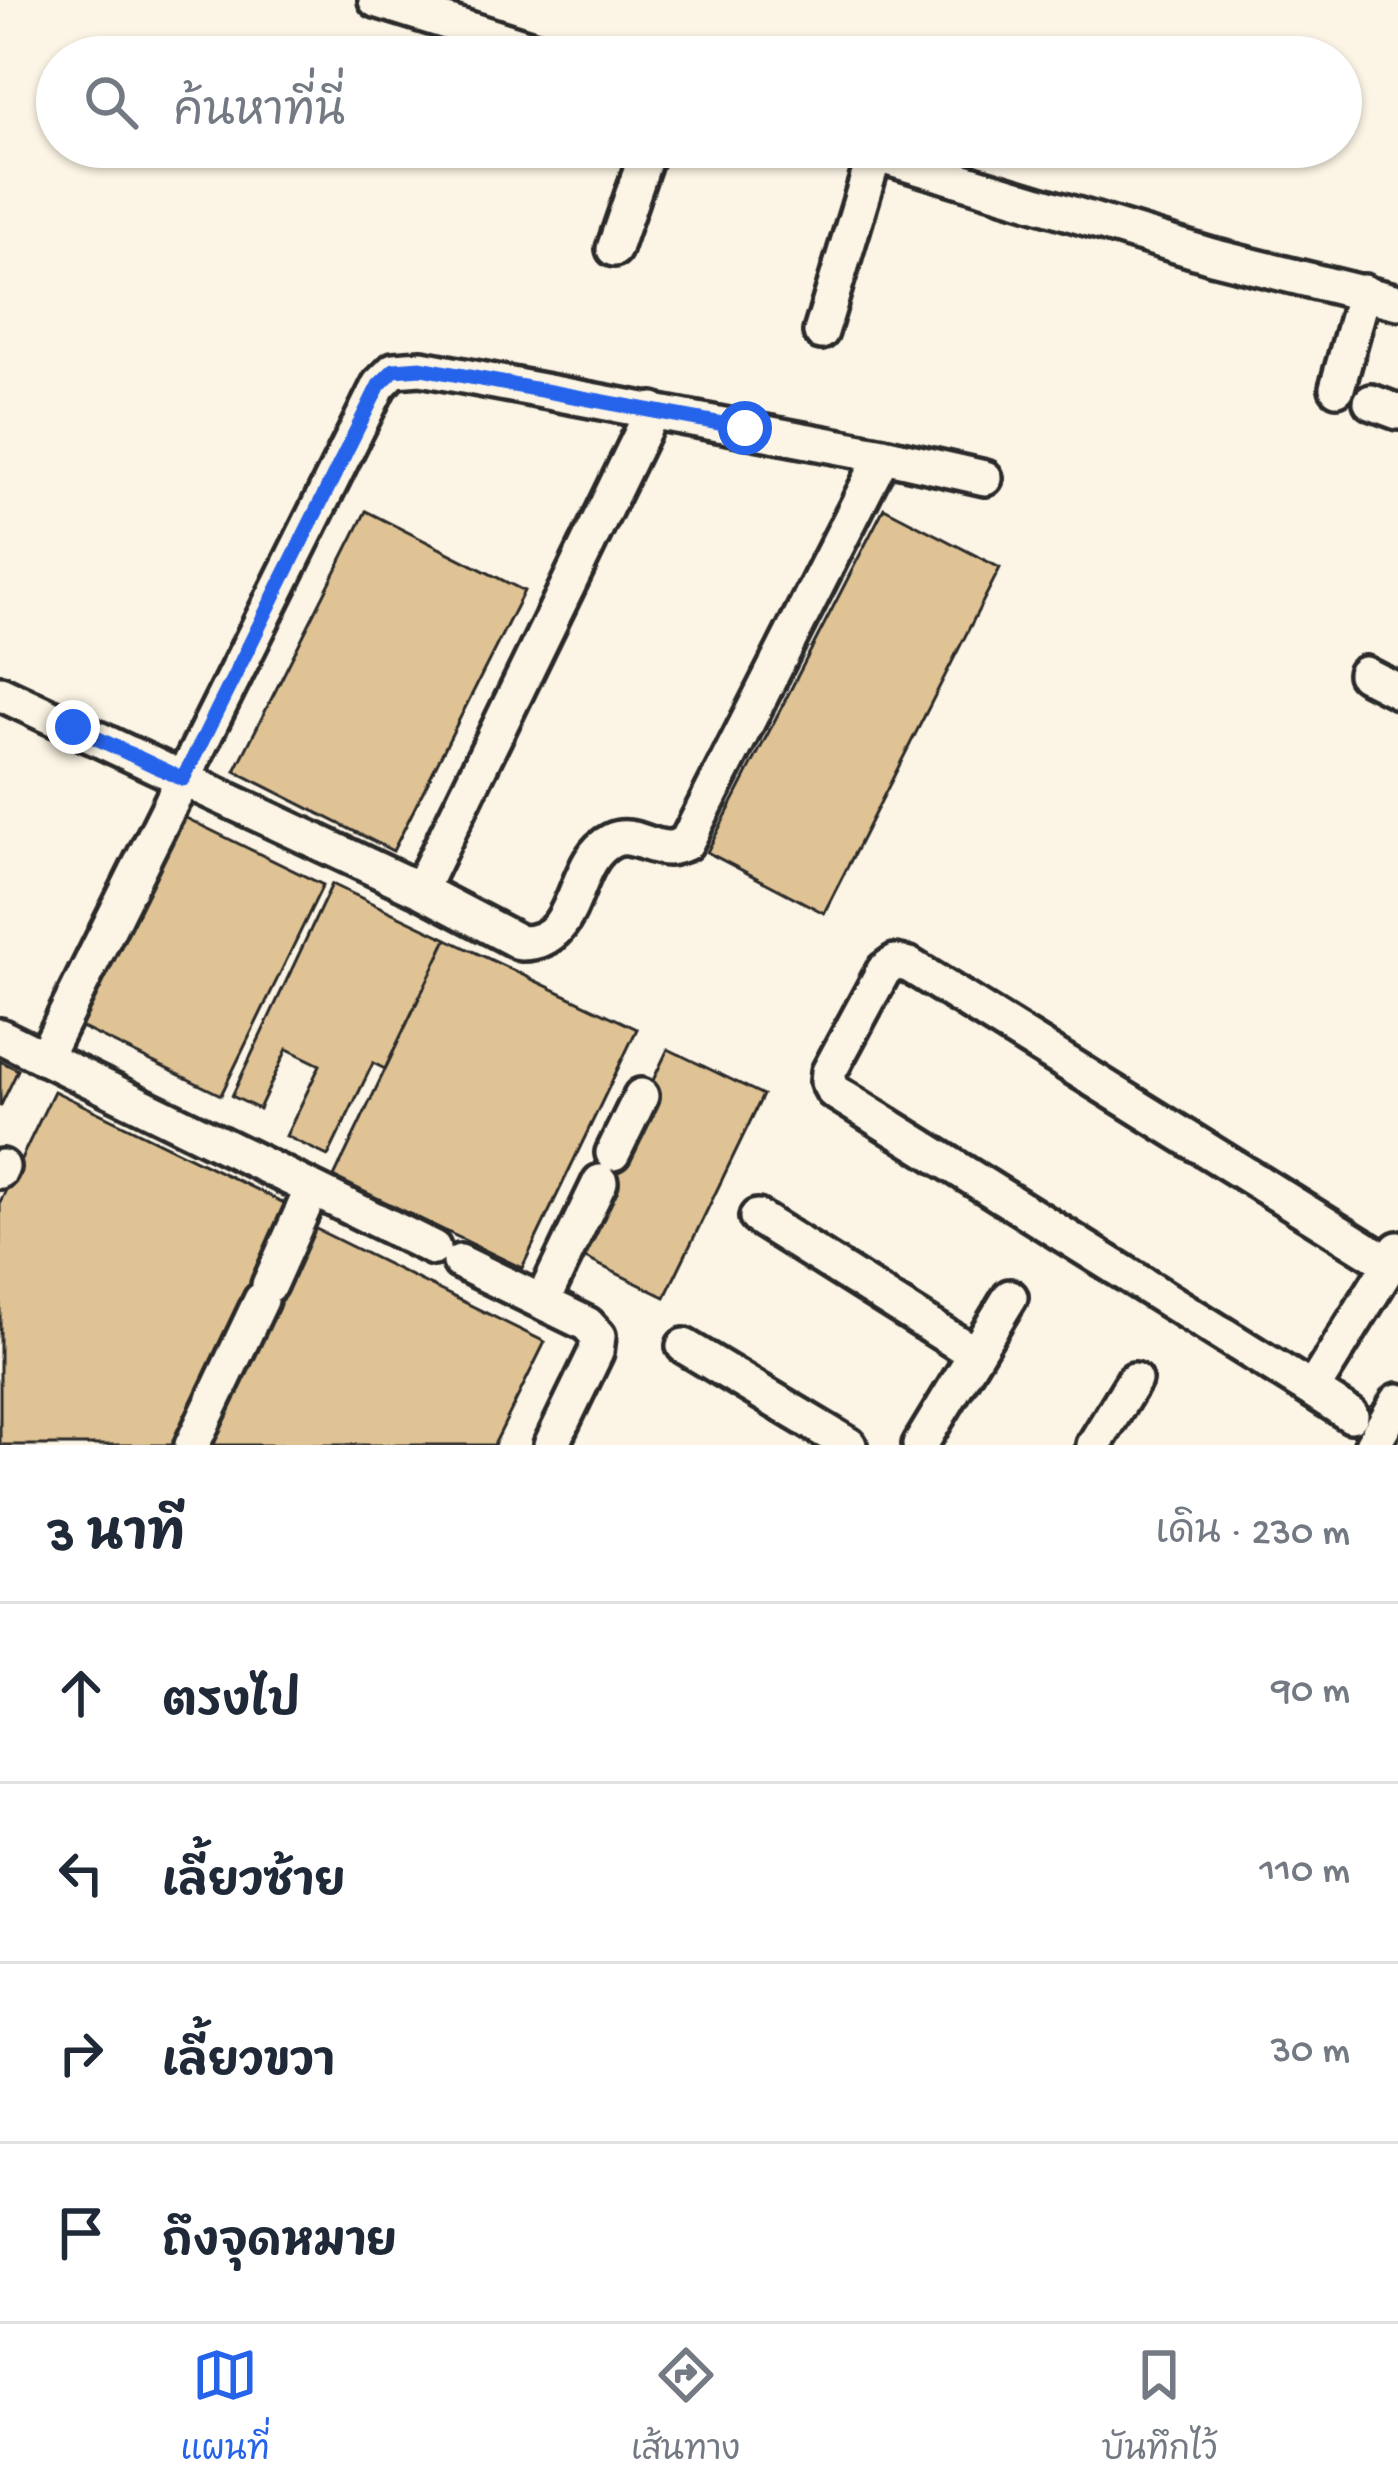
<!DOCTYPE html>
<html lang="th">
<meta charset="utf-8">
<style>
:root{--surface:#fff;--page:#f2f2f3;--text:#1f2937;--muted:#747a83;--line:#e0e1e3;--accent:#2563eb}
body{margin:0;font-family:"Gochi Hand","Playpen Sans Thai",sans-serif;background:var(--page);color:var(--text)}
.stop{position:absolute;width:36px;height:36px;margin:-27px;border:9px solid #2563eb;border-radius:50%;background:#fff}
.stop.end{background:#2563eb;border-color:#fff;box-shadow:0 3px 12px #0008}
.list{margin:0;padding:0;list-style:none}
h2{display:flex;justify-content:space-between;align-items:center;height:156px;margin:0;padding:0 48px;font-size:51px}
h2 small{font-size:39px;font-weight:400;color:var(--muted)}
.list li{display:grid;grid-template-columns:78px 1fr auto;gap:36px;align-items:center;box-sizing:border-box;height:180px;padding:0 48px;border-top:3px solid var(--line)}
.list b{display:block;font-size:45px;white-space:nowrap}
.list em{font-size:39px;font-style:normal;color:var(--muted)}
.icon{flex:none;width:66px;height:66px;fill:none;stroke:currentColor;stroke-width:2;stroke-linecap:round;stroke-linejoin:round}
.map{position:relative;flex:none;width:1398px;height:1445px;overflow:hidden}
.search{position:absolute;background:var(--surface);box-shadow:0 3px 9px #0004;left:36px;right:36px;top:36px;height:132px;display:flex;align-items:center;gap:30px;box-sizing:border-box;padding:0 42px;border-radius:66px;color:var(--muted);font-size:45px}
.sheet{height:876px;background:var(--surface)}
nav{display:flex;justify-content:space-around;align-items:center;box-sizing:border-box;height:168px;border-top:3px solid var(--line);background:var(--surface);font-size:33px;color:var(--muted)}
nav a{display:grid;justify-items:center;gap:6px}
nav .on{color:var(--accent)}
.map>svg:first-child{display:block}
.building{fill:#dfc394;stroke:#2b2b2b;stroke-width:3}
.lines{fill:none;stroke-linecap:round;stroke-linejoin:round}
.minor-casing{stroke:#2b2b2b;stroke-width:42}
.minor{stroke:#fcf5e5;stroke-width:33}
.route{stroke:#2563eb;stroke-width:15}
</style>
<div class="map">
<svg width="1398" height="1445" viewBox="0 0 1398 1445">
<rect width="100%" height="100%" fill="#fcf5e5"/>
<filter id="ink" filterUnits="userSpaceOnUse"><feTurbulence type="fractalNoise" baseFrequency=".00833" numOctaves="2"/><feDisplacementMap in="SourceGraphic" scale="24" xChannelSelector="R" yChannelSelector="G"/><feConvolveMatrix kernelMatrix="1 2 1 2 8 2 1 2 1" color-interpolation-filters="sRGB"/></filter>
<g filter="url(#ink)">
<path class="building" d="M884,508L1000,568L824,913L707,852Z
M366,511L524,591L393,851L235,771Z
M184,817L323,885L221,1095L81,1027Z
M332,884L447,939L385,1069L373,1063L328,1156L286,1136L320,1065L287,1049L259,1109L232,1096Z
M447,939L637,1029L522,1268L334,1177Z
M668,1049L763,1095L665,1297L571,1251Z
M0,1061L18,1070L0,1107Z
M54,1091L290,1206L175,1445H0V1202Z
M308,1225L545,1342L494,1445H201Z"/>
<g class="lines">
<g class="minor-casing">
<path id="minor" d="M376,0L558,57
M851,147L1212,256L1398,302
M614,249L649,147
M821,332L875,154
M1337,388L1364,292
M1371,402L1398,412
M1365,674L1398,691
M0,693L420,890L521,943C582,944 569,862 611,841C631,831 648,848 668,848C674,848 680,845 686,843L883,455
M420,890L653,410
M0,1036L433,1248
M44,1058L379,385L394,370L421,368L883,455L985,478
M613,1153L641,1096
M0,1171L2,1167
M757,1217L975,1354
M460,1262L587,1324L598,1336L596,1352L551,1445
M1390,1264L909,965L895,962L884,970L829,1072L828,1082L833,1091L1312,1390L1390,1264L1398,1249
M269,1285L312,1189
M542,1302L600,1182
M684,1346L849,1445
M1312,1390L1351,1415
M192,1445L261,1300
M920,1445L1010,1297
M1094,1445L1134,1380
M1372,1445L1398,1401"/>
</g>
<use href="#minor" class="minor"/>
</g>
</g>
<g class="lines" filter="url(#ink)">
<path class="route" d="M73,727L183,779L379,385L394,370L421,368L745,428"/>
</g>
</svg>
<div class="stop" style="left:745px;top:428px"></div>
<div class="stop end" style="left:73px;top:727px"></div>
<div class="search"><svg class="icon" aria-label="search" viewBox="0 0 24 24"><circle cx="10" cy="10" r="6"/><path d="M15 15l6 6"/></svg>ค้นหาที่นี่</div>
</div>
<section class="sheet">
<h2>3 นาที<small>เดิน · 230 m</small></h2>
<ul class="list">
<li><svg class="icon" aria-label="ahead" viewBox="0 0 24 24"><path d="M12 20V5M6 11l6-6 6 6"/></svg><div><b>ตรงไป</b></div><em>90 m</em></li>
<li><svg class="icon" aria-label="left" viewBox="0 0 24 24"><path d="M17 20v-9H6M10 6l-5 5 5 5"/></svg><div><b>เลี้ยวซ้าย</b></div><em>110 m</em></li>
<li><svg class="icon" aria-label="right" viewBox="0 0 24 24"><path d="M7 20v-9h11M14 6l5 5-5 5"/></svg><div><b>เลี้ยวขวา</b></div><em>30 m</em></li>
<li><svg class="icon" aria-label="arrive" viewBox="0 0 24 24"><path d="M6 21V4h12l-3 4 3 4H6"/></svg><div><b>ถึงจุดหมาย</b></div></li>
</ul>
</section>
<nav>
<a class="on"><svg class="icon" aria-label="map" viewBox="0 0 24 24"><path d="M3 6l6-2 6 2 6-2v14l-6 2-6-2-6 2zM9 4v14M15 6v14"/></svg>แผนที่</a>
<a><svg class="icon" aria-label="directions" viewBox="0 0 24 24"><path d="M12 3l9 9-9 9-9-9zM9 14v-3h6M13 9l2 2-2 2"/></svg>เส้นทาง</a>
<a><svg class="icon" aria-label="saved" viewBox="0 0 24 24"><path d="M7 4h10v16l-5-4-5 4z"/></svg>บันทึกไว้</a>
</nav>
